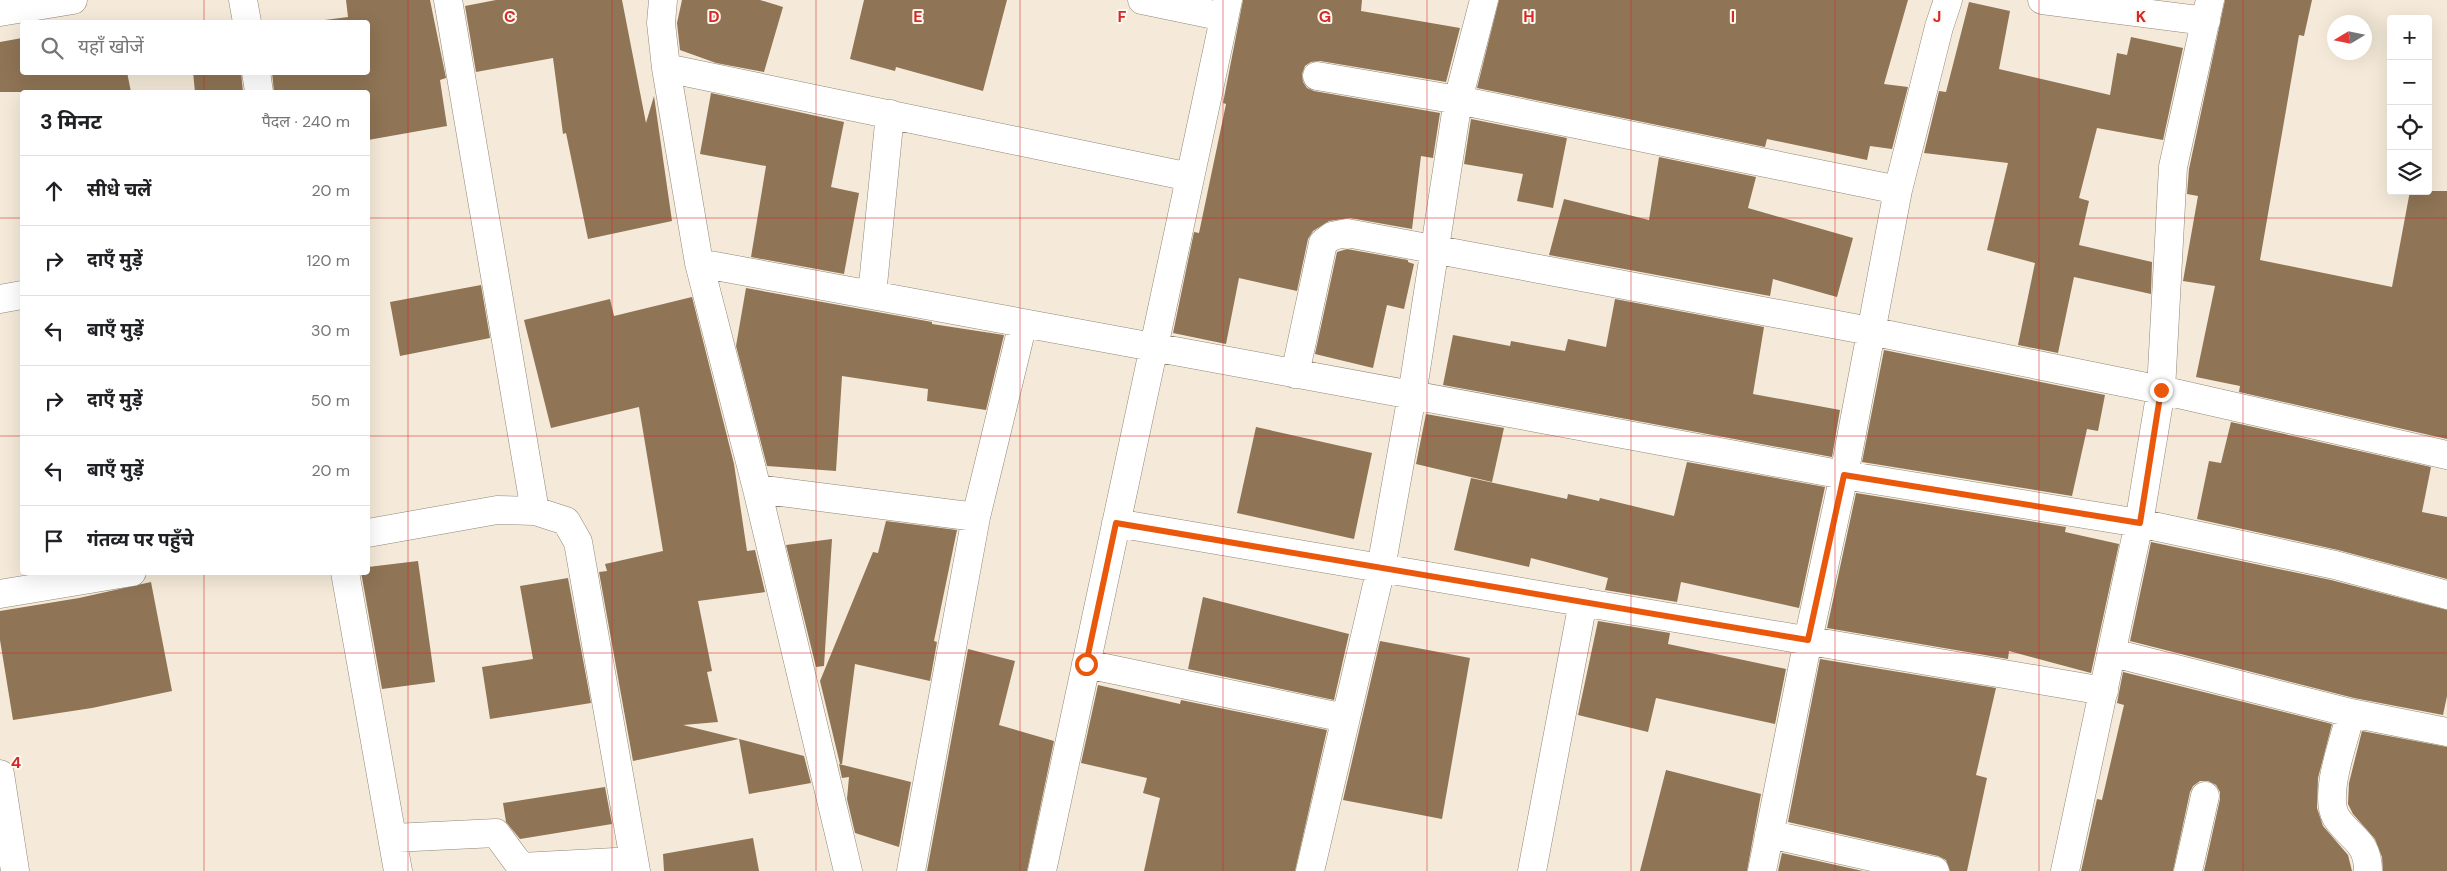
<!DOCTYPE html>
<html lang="hi">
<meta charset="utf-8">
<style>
:root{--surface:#fff;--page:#f2f2f2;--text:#202124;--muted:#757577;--line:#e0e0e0}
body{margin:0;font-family:"DM Sans","Noto Sans Devanagari",sans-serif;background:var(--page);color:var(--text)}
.controls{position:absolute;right:15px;top:15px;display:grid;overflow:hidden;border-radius:5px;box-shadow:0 5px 20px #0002}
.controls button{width:45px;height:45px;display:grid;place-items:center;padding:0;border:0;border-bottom:1px solid var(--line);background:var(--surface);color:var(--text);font:25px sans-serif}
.compass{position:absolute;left:2327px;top:15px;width:45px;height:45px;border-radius:50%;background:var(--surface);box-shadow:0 5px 20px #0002;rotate:260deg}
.stop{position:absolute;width:15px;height:15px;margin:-11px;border:4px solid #ea580c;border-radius:50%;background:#fff}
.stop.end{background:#ea580c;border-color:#fff;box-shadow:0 1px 5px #0008}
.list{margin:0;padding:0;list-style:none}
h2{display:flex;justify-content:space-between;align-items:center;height:65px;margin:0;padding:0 20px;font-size:21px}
h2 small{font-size:16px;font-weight:400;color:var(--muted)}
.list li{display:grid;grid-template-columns:32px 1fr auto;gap:15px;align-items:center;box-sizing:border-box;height:70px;padding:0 20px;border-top:1px solid var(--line)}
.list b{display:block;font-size:19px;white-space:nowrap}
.list em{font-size:16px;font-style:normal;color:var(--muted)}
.icon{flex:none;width:28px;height:28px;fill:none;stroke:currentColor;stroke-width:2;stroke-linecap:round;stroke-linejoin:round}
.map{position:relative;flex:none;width:2447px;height:871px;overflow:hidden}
.search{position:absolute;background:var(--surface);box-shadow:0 5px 20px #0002;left:20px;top:20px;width:350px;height:55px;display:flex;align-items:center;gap:12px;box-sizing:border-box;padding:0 18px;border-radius:5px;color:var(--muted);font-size:19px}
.panel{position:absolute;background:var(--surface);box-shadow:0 5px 20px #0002;left:20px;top:90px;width:350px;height:485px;border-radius:5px}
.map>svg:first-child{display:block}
.building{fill:#8f7455}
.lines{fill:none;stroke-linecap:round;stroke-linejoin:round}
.minor-casing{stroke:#908677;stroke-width:29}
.minor{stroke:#fff;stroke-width:28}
.route{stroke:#ea580c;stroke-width:6}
.grid{fill:none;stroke:#d62828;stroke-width:1;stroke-opacity:0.55}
.grid-label{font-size:16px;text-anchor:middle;font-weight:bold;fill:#d62828;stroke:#fff8ee;stroke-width:4;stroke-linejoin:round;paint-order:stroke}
</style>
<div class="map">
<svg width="2447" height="871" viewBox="0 0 2447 871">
<rect width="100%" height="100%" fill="#f5ead9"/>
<path class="building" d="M346,0H430L446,78L440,80L447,126L368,140V92H274L272,72H368V22H309L348,17Z
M496,0H622L646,123L654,96L672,221L588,239L566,133L563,134L553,58L476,72L465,6Z
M682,0H760L783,7L764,72L716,63L680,50L677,23Z
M864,0H1007L983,91L896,67L895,71L850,59Z
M1243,0H1362L1361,11L1460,28L1446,82L1320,61L1311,62L1305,66L1302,74L1303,82L1307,88L1314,91L1440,113L1433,158L1421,156L1412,229L1350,218L1329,221L1313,231L1308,239L1297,291L1239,278L1226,344L1173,333L1194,232L1199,233L1226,104L1223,103Z
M1499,0H1908L1884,84L1908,87L1892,149L1870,146L1867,160L1767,139L1765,147L1477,88Z
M2225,0H2312L2304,36L2299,35L2260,260L2392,287L2410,191H2447V439L2239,392L2240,386L2196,377L2215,286L2183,281L2198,196L2187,194L2189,169Z
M1969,2L2010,11L1999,69L2110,95L2117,53L2127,55L2131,37L2183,48L2163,140L2097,128L2079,198L2089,201L2079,245L2152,262L2151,294L2074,277L2058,353L2018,345L2035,263L1987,250L2008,163L1924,153L1939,91L1946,92Z
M22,38V72H127L131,92H0V42Z
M193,72H241L243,92H195Z
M711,93L844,122L831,187L859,193L844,274L751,257L766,166L700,154Z
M1471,119L1567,138L1553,208L1517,201L1523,174L1464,164Z
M1659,157L1756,177L1748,208L1853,238L1837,297L1773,279L1770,296L1549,255L1564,199L1649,220Z
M1347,249L1408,260V262L1414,264L1404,309L1387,305L1373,368L1315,354L1337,252Z
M481,285L490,338L400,356L390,302Z
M746,288L932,322V324L1004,335L986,410L927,401L928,389L842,376L836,471L767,466L736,346Z
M692,297L734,464L747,551L755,550L765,592L698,601L712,671L707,672L718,722L683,725L739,739L633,761L599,572L607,571L605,564L663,551L639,407L551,428L524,320L610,299L614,316Z
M1615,299L1764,327L1753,394L1840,410L1832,457L1443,385L1453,335L1510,346L1511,341L1565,351L1568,339L1606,347Z
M1884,350L2105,395L2098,431L2087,429L2072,496L1862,462Z
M1426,414L1504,428L1492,482L1416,464Z
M2231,422L2431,467L2422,512L2447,517V579L2338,550L2197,519L2209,461L2221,463Z
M1256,427L1372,453L1354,539L1237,513Z
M1687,462L1825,487L1799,608L1681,582L1677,602L1605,590L1608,578L1531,558L1529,567L1454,550L1471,478L1567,499L1568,494L1599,501L1600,498L1674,516Z
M1856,493L2066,527L2065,532L2119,544L2091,673L2009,651L2008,659L1827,628Z
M886,521L957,530L934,641L937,642L930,681L855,664L842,764H840L820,681L873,552L878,553Z
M832,539L824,666L816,667L786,545Z
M2151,542L2331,580L2447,610V696L2443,715L2354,698L2130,641Z
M418,561L435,682L382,689L361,572H368V567Z
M568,578L591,703L490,719L482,667L533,659L520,586Z
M151,582L172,691L92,708L13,720L0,640V611L79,598Z
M1203,597L1349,634L1334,700L1188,669Z
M1598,621L1670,633L1668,644L1786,669L1775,724L1656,698L1648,732L1578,715Z
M1380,641L1470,658L1442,819L1343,800Z
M968,649L1015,661L999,725L1054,741L1027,871H927Z
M1820,659L1996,688L1976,775L1987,778L1967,871H1950L1946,860L1938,856L1788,822Z
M2123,672L2332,724L2318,778L2317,808L2323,826L2348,855L2352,871H2204L2220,799V792L2216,785L2208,781H2200L2193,786L2190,792L2173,871H2081L2097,799L2102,800L2124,705L2117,703Z
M1098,685L1180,704L1181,700L1327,730L1295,871H1144L1160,798L1143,793L1147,778L1081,763Z
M2362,731L2447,747V871H2383L2382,857L2375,839L2353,814L2348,804L2349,783Z
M739,739L804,756L811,783L749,794Z
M839,764L911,782L899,847L855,833L847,799L849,777L842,778Z
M1666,770L1761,794L1747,871H1640Z
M605,787L612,824L520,839L506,822L503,803Z
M753,838L759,871H664L663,854Z
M1782,853L1863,871H1778Z"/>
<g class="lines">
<g class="minor-casing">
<path id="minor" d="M243,0L247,22
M448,0L535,511
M663,0L661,23L666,68L699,263L757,489L848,871
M1142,0L1224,17
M2042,0L2206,21
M0,12L73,0
M666,68L1190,177
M256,72L259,92
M1317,76L1458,100L1898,190
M699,263L1844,475L2139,523L2335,565L2447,595
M872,295L890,114
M0,299L22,295
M1295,374L1323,243L1332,236L1347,233L1870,331L2161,390L2447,455
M757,489L976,517
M1116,523L2104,691
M368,533L497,510L535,511L566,521L578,542L636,871
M345,572L398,871
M0,594L132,572
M2113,653L2351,713L2447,732
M1086,664L1345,718
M2351,713C2345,738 2323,794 2336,817C2350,839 2368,840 2368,871
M0,774L15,871
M1769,834L1935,871
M393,838L496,833L521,867L634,861
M911,871L976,517L1023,323
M1042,871L1228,0
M1310,871L1381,568L1412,395L1458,100L1484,0
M1532,871L1583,602
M1762,871L1808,640L1844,475L1898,190L1939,27L1948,0
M2065,871L2139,523L2161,390L2173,167L2210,0
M2188,871L2205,796"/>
</g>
<use href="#minor" class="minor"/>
</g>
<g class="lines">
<path class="route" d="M1086,664L1116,523L1808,640L1844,475L2140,523L2161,390"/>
</g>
<path class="grid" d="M204,0V22M408,0V871M612,0V871M816,0V871M1020,0V871M1223,0V871M1427,0V871M1631,0V871M1835,0V871M2039,0V871M2243,0V871M204,72V92M0,218H22M368,218H2447M0,436H22M368,436H2447M204,572V871M0,653H2447"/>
<g class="grid-label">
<text x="510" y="22">C</text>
<text x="714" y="22">D</text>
<text x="918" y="22">E</text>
<text x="1122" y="22">F</text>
<text x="1325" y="22">G</text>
<text x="1529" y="22">H</text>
<text x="1733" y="22">I</text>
<text x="1937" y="22">J</text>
<text x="2141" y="22">K</text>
<text x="16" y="768">4</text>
</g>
</svg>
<div class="controls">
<button>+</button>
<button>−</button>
<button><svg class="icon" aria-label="locate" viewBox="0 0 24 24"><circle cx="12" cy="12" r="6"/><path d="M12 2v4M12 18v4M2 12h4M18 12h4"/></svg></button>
<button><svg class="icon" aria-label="layers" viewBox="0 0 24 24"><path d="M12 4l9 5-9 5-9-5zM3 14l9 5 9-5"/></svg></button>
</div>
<svg class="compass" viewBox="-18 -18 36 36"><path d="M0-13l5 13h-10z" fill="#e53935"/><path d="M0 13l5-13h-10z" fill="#757577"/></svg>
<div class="stop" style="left:1086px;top:664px"></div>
<div class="stop end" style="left:2161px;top:390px"></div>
<div class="search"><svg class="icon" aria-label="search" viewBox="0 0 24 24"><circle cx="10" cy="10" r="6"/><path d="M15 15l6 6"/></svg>यहाँ खोजें</div>
<section class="panel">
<h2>3 मिनट<small>पैदल · 240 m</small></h2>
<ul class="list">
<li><svg class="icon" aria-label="ahead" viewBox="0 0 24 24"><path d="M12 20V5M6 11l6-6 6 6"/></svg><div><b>सीधे चलें</b></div><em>20 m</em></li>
<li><svg class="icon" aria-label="right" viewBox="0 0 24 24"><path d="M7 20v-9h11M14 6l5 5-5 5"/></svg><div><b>दाएँ मुड़ें</b></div><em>120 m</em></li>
<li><svg class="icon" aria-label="left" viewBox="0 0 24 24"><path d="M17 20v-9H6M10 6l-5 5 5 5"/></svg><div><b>बाएँ मुड़ें</b></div><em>30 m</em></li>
<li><svg class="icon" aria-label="right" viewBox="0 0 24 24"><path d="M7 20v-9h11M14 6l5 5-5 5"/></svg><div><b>दाएँ मुड़ें</b></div><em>50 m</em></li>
<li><svg class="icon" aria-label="left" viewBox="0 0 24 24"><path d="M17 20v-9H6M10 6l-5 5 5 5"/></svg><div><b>बाएँ मुड़ें</b></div><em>20 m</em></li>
<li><svg class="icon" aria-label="arrive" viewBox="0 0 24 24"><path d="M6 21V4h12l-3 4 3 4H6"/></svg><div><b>गंतव्य पर पहुँचे</b></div></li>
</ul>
</section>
</div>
